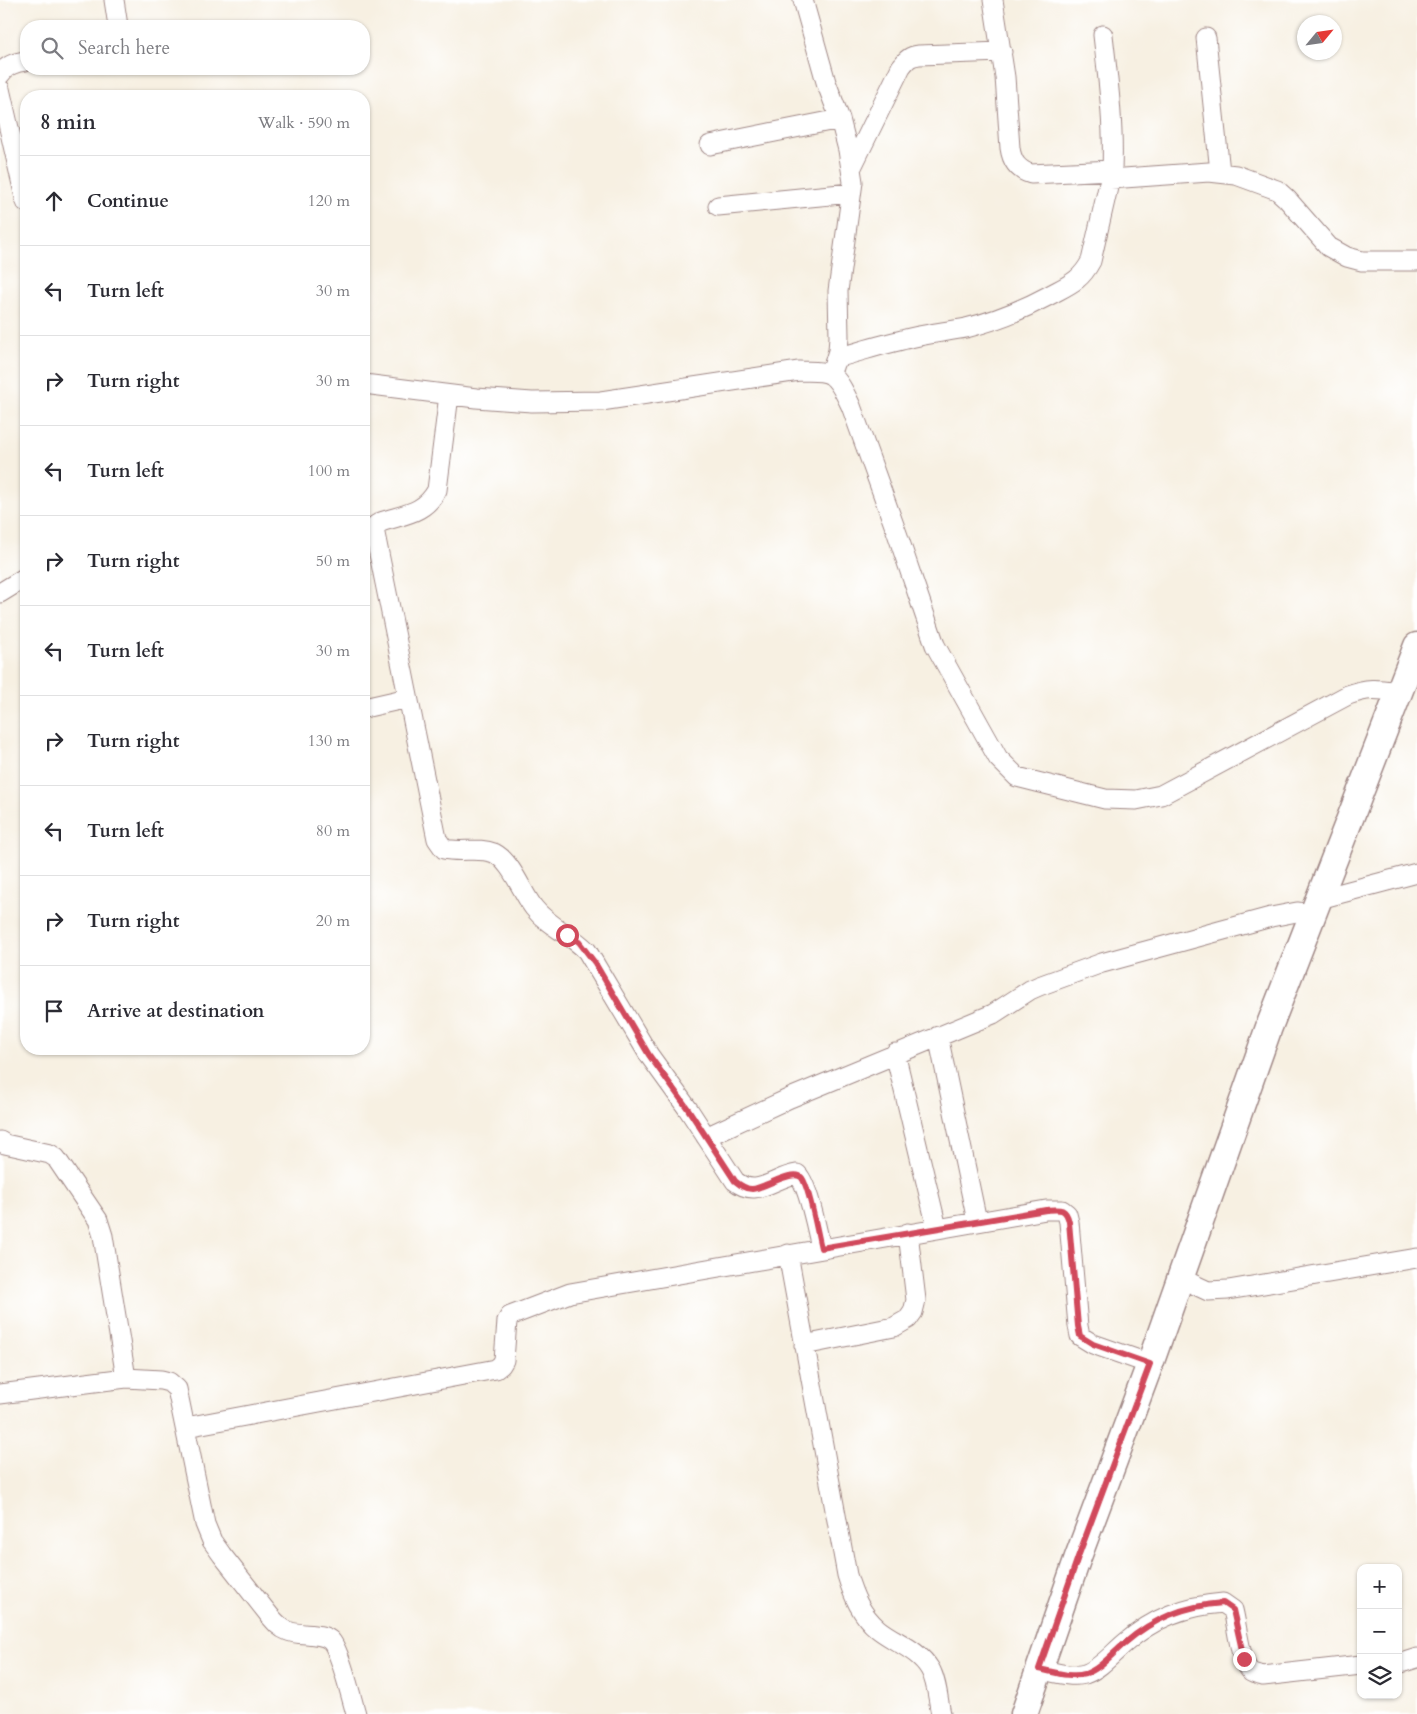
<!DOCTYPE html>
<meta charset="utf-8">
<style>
:root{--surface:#fff;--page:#f2f2f3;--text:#2b2b33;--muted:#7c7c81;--line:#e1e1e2}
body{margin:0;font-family:Cardo,serif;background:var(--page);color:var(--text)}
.controls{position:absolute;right:15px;bottom:15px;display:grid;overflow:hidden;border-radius:10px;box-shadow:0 1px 4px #0004}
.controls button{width:45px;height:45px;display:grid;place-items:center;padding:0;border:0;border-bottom:1px solid var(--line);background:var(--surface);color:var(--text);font:25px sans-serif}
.compass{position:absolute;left:1297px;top:15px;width:45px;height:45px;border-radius:50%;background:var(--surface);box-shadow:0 1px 4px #0004;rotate:61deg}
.stop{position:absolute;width:15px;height:15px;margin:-11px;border:4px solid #d1495b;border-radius:50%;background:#fff}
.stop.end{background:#d1495b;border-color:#fff;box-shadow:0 1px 5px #0008}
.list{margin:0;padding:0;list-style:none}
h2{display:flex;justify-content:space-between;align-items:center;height:65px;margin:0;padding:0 20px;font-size:21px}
h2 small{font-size:16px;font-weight:400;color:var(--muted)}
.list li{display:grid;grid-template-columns:32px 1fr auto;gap:15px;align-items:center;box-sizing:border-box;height:90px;padding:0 20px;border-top:1px solid var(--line)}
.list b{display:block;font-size:19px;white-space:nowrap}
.list em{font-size:16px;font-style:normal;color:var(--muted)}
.icon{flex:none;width:28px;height:28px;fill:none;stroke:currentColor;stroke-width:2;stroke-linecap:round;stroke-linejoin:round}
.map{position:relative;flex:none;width:1417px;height:1714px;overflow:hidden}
.search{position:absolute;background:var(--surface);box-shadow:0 1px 4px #0004;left:20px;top:20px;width:350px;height:55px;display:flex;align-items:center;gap:12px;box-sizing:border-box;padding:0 18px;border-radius:20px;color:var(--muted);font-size:19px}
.panel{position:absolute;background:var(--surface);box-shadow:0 1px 4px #0004;left:20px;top:90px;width:350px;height:965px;border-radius:20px}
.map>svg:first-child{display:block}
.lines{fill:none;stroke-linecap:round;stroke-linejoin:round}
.street-casing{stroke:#a08886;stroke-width:21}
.secondary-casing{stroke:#a08886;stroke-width:29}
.street{stroke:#fff;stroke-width:19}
.secondary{stroke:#fff;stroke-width:26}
.route{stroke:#d1495b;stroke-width:6}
</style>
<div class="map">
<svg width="1417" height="1714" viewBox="0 0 1417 1714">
<rect width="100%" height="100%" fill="#fff"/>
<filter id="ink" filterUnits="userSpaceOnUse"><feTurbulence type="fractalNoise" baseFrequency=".02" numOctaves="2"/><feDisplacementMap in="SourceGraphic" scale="10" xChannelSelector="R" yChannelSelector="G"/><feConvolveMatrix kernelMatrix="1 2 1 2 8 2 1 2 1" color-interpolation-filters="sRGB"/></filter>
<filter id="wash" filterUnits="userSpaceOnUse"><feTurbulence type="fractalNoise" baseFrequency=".0096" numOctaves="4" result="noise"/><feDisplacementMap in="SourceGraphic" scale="20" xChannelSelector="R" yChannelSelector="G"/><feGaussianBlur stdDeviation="1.12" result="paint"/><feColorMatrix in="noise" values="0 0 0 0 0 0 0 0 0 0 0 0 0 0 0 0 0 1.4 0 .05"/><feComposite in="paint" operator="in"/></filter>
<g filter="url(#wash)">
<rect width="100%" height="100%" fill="#f7f0e2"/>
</g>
<g filter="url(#ink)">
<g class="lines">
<g class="street-casing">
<path id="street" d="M114,0L118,26
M803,0L826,82L840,119L848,150L853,182L838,291L839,337L838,351L833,367
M993,0L1005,77L1010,148C1012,162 1018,170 1031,174L1112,170
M1206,38L1220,172
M0,75C6,65 15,62 26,61
M0,89L26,202
M710,145L840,119
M851,169L901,67C907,59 910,56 919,55L1002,52
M1110,179L1209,172L1236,175L1277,190L1287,199L1329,247L1347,257L1362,261H1417
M718,206L851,193
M836,358C858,352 880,345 902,340C923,334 945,332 966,328C995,321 1022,310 1048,296C1068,285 1080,282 1091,261L1112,170C1114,125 1108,79 1103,35
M364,384L476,398L532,402L601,401L799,371C808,372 823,370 831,375C840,381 846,396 851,406L898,536L935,645L998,758L1017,777L1105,799L1136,800L1161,795L1348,695C1369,687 1378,689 1400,692
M449,395L437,490C424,514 404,514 381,522L376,525L374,529L437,839L444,849C460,853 479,847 494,853C512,862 522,893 534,908C549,927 571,934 587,951L649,1055L688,1109L735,1181C757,1199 774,1177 797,1174C807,1180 818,1234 821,1248
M0,593L26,577
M364,708L408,698
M1319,899L1417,873
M938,1036L977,1221
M895,1053L937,1228
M706,1137L790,1098L993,1014L1030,990L1039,986L1102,963L1271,917L1297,912L1312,914
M0,1141L5,1144L50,1154L56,1158L98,1220L103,1236L126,1378
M788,1254L847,1575C853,1595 861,1615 878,1629C894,1642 918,1649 930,1669C937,1681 938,1700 941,1714
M1180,1278L1208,1291L1228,1290L1417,1258
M804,1345L894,1327L908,1319L913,1312L916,1300L908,1233
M0,1394L126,1378L161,1380L169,1382L177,1389L205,1524L212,1541L222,1555L270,1616C275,1622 280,1628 288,1631C299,1636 320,1632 330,1640C339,1647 352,1700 356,1714
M186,1427L496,1369L501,1365L504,1360L507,1321L510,1316L570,1293L1046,1210H1062L1067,1214L1069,1222L1078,1326L1080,1336L1093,1344L1150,1364
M1398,1664L1417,1658
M1039,1669C1054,1672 1071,1678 1085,1674C1100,1669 1113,1653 1125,1643C1154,1618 1184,1606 1223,1603L1233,1610C1237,1624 1240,1664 1251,1672C1254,1674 1259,1675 1263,1676L1361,1665"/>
</g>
<g class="secondary-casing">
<path id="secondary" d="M1024,1714L1078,1557L1150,1364L1269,1027L1417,646"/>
</g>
<use href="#street" class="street"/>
<use href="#secondary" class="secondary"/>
</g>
</g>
<g class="lines" filter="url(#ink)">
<path class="route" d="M567,935L579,942L595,963L649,1055L688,1109L735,1181C740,1185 745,1189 752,1189C764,1188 795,1168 802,1178C810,1189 817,1232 821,1248L1046,1210C1059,1209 1066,1207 1069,1222L1078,1326L1080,1336L1093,1344L1150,1364L1078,1557L1039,1669C1054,1672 1071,1678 1085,1674C1100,1669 1113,1653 1125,1643C1154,1618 1184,1606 1223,1603L1233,1610L1244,1659"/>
</g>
</svg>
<div class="controls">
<button>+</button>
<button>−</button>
<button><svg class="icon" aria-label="layers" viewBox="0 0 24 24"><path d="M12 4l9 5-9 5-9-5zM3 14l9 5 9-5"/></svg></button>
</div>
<svg class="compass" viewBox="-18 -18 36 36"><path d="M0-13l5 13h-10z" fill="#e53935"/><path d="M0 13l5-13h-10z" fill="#7c7c81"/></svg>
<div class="stop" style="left:567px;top:935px"></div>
<div class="stop end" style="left:1244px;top:1659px"></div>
<div class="search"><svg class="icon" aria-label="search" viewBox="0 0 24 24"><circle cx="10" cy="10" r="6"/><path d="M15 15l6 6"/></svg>Search here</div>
<section class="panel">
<h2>8 min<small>Walk · 590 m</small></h2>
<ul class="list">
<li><svg class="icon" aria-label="ahead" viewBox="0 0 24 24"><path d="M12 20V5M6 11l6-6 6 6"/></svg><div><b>Continue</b></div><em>120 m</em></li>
<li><svg class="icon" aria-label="left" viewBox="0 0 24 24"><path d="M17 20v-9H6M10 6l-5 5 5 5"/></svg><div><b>Turn left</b></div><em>30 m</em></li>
<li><svg class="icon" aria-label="right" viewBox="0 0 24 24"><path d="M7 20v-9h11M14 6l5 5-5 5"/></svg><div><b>Turn right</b></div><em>30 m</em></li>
<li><svg class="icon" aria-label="left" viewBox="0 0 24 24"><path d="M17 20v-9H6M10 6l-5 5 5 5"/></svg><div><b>Turn left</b></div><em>100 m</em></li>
<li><svg class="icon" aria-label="right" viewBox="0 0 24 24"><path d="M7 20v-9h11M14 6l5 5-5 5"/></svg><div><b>Turn right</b></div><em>50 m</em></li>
<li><svg class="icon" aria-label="left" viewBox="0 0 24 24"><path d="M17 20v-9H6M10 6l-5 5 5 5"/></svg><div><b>Turn left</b></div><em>30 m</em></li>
<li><svg class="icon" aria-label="right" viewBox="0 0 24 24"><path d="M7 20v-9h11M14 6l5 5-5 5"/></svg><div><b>Turn right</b></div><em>130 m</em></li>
<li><svg class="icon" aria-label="left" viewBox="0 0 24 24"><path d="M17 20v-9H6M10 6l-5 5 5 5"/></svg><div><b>Turn left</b></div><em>80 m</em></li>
<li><svg class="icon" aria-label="right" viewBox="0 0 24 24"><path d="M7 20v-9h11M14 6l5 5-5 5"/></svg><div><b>Turn right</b></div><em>20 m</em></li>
<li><svg class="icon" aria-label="arrive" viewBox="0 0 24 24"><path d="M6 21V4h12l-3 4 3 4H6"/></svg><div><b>Arrive at destination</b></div></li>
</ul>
</section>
</div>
